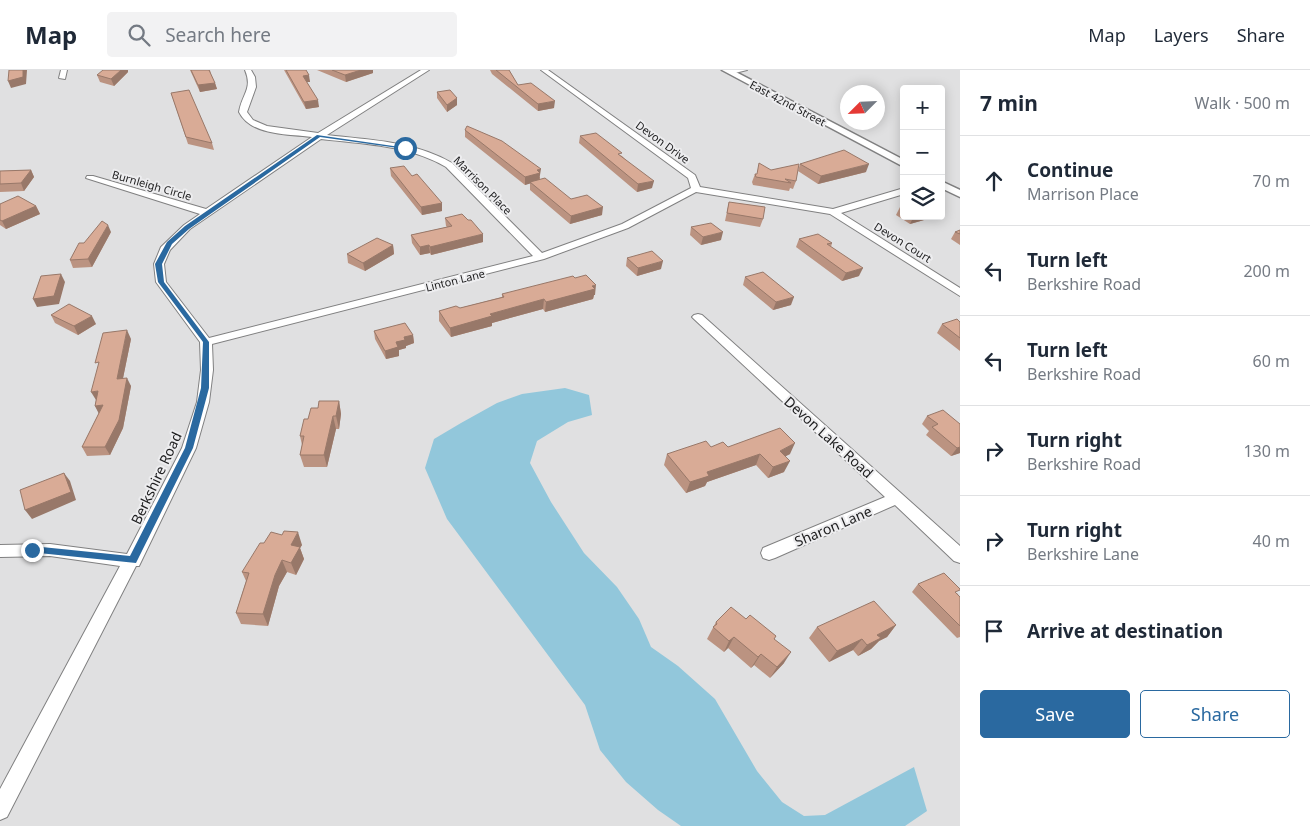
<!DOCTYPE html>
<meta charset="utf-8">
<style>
:root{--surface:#fff;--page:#f2f2f3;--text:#1f2937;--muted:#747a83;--line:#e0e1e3;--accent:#2a69a0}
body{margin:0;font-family:"Noto Sans",sans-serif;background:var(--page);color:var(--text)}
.controls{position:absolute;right:15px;top:15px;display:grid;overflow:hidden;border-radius:5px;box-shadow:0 2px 12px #0003}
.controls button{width:45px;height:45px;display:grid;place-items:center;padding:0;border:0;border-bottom:1px solid var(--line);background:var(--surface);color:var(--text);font:25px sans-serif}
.compass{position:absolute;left:840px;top:15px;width:45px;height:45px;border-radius:50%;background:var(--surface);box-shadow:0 2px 12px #0003;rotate:246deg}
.stop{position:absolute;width:15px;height:15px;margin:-11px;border:4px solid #2a69a0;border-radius:50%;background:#fff}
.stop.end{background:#2a69a0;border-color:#fff;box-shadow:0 1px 5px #0008}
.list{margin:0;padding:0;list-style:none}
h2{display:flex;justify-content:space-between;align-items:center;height:65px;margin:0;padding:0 20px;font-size:21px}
h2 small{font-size:16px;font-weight:400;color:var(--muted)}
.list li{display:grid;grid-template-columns:32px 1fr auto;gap:15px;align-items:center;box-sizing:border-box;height:90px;padding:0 20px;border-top:1px solid var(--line)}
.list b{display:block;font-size:19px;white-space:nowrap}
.list p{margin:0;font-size:16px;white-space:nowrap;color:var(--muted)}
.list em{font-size:16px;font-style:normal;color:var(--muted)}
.actions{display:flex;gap:10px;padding:15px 20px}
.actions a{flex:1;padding:11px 0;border:1px solid var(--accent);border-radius:5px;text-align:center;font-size:18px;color:var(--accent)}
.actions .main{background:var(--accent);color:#fff}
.icon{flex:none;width:28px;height:28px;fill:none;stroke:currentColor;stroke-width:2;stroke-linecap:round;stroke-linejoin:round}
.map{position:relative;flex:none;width:960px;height:756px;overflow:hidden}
header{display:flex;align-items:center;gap:30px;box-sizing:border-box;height:70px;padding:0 25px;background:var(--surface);border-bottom:1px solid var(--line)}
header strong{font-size:24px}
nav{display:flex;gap:28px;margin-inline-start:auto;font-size:18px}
.search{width:350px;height:45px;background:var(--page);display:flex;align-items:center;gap:12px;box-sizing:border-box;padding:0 18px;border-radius:5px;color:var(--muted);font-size:19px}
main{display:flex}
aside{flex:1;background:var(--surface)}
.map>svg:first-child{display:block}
.water{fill:#92c7db}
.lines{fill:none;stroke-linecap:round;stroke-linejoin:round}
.minor-casing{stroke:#808081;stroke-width:2}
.tertiary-casing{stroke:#808081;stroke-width:3}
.minor{fill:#fff;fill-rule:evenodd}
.tertiary{fill:#fff;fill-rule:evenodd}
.wall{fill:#bb9381}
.shaded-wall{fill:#987869}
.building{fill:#d9ab96;stroke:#987869}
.route{fill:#2a69a0}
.labels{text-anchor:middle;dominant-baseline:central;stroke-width:4;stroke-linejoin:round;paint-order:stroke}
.far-street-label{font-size:11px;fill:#1d1d1e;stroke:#ededef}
.street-label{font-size:14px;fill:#1d1d1e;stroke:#ededef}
</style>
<header>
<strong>Map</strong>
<div class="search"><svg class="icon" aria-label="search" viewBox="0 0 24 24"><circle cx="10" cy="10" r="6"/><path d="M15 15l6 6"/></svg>Search here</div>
<nav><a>Map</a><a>Layers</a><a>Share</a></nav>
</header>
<main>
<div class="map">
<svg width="960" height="756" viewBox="0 0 960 756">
<rect width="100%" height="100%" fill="#e0e0e1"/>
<path class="water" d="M565,318L589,325L592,345L568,352L537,371L530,393L551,432L584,483L617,517L639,549L651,577L678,596L715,629L757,701L782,732L804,746L825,745L914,697L927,741L905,756H681L658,740L626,712L600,680L585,635L447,449L425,398L434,369L461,353L497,333L522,324Z"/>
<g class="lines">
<g class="minor-casing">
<path id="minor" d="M61,0H67L65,9L59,8Z
M245,0H251L255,7L256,17L247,42L253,50L267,56L318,63L421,0H429L327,65C370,70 414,71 452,93L542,183L622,154L691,118L688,108L541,0H548L695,105L700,117L833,139L904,118V124L841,143L960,218V226L830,144L696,122L628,158L544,189L212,274L213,300L209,332L196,378L139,496H136L7,747L0,750V719L120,496L50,486L0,487V475L50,474L127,484L182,378L197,332L201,300L200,272L156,212L154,194L161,177L184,155L200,144L86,108L87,106H93L206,139L312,67C289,64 251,66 239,42C242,24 253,19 245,0ZM321,69C363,74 409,75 446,97L533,186L209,268L166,212L164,194L170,180L190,159Z
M731,0H747L731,4L728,2Z
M698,244L702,245L960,476V493L954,491L895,435L775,488L769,490L763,488L761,483L763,478L885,427L694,249L692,247L694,245Z"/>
</g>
<g class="tertiary-casing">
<path id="tertiary" d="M722,0H732L904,90V97Z
M941,111L960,120V127L941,118Z"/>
</g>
<use href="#minor" class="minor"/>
<use href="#tertiary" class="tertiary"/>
</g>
<path class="wall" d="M190,0H210L211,5L215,13L217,19L200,22Z
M284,0H306L310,12H307L319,37L306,39Z
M317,0H373V3L346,12Z
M490,0H509L518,15L554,38L538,41L492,4Z
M128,2L114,16L100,12L97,5Z
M437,22L457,28V35L447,42L437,28Z
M171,23L212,73L214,80L188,74Z
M465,60L540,107V110L571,129L602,145L570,154L530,120V113L525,115L465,67Z
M580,66L622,86L652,118L637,122L579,73Z
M800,94L866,102L818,114L798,101Z
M390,98L412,106L442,141L422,145L391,106Z
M31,100L34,107L24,121L0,122V101Z
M755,104L796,111L793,119L790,118L789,121L753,115L752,112Z
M729,132L763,149L760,157L725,151Z
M0,134L36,136L40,144L6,159L0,155Z
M904,136V146H938L910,154L896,145L900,137Z
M445,148L483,172L431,185L430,183L420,185L412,173L411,165L447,157L446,156Z
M691,157L721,170L701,175L690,165Z
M960,160V175L951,169L955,162Z
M111,162L92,197L73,198L70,190L84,173Z
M799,169L832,173L831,177L859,206L842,211L796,177Z
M393,175L394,184L365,201L348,193L347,184Z
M627,188L661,199L637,206L626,196Z
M745,207L791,235L773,240L743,215Z
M502,224L595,225H594L593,229L545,242L543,239L492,253V256L451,267L439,251V241L460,238L502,227Z
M51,245L96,254L78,265L55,253Z
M960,252V281L937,263L942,254Z
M374,261L413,265L414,273L406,276V278L399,280V286L386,289L375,269Z
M131,269L123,308L131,316L123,358L110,385L87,386L82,377L99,343L95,336L96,330Z
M339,331L341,344L339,359H336L327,397H304L300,385L302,375L300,366L308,349Z
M927,346L960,354V383L951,386L926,365L929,361L922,354Z
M711,377H728L790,384L785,386L784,402L768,408L756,395L707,412L705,416L686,423L664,395L667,384Z
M282,465L302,475L300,478L304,489L296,505L287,502L279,516L268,556L241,554L236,543L246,511L242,502L264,473Z
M918,514L957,523L960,527V567L957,568L912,522Z
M746,549L776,566L774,569L784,593L770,608L754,595L751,598L728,578L724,582L707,569L716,552Z
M896,555L887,567L879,571L871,579L858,586L853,580L829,592L809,568L817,557Z"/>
<path class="shaded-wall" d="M23,0H27L26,14L11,18L8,11Z
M121,0H128V2L114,16L111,9Z
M361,0H373V3L346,12L345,5Z
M309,5L310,12H304L303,6Z
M215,13L217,19L200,22L198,15Z
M457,28V35L447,42V35Z
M318,30L319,37L306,39L304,32Z
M555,31L554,38L538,41V34Z
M869,94L866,102L818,114L821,106Z
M541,99L539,111L525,115V107L537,100Z
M31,100L34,107L24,121L21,113Z
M654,111L652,118L637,122L638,114Z
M442,133V141L422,145L421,137Z
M36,136L40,144L6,159L2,151Z
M603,137L602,145L570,154L571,146Z
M945,138L941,145V139Z
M914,146H938L910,154Z
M108,155L111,162L92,197L88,189Z
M723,162L721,170L701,175L703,167Z
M483,164V172L431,185L430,177Z
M393,175L394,184L365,201L363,193Z
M429,175L430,183L420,185V177Z
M663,191L661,199L637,206L638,198Z
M863,198L859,206L842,211L846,203Z
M61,204L65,212L59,234L37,237L33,229Z
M596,215L595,225H594L593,229L545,242L546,232Z
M794,227L791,235L773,240L776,232Z
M544,229L543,239L492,253V256L451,267L450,258L490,244Z
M92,246L96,254L78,265L74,256Z
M127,260L131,269L121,318L117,309Z
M413,265L414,273L406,276V278L399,280V286L386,289L385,281L396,272L404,267Z
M127,308L131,316L123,358L110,385L105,377Z
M98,321L103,329L96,330L91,322Z
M339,331L341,344L339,359L336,346Z
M103,335L99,344L95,336Z
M333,346L336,359L327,397L324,385Z
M795,373L790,384L775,392L780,381Z
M960,377V383L951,386L957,378Z
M760,384L756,395L707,412L705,416L686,423L690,412L707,402Z
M790,391L784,402L768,408L773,397Z
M64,403L70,411L76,430L32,449L25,440Z
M298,462L302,475L300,478L304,489L296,505L291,493V475Z
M282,490L287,502L279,516L268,556L263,544L275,505Z
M896,555L887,567L879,571L871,579L858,586L867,575L877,565Z
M734,567L728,578L724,582L729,571Z
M862,569L853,580L829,592L837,581Z
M791,582L784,593L770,608L777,597Z
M761,584L754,595L751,598L758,587Z"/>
<path class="building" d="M9,0H23V7L8,11Z
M103,0H121L111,9L97,5Z
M191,0H209L215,13L198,15Z
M286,0H306L309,5L303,6L318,30L304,32Z
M332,0H361L345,5Z
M496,0H509L518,15L531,13L555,31L538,34Z
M189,20L212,73L186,67L171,23Z
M450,20L457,28L447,35L437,22Z
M467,56L502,71L541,99L537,100L540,103L525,107L465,60Z
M596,63L622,83L618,84L654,111L638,114L580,66Z
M844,80L869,94L821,106L800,94Z
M759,93L771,100L799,94L796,111L785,109L791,113L756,107L755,104H757Z
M404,96L412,106L417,104L442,133L421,137L390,98Z
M31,100L21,113L0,114V101Z
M545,108L571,129L587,125L603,137L571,146L530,112Z
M18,126L36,136L2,151L0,150V134Z
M729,132L765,137L763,149L727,143Z
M462,144L468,150H471L483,164L430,177L429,175L420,177L411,165L452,156L445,148Z
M102,151L108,155L88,189L70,190L79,173H84Z
M711,153L723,162L703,167L691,157Z
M960,160V164L955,162Z
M818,164L832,173L827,174L863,198L846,203L799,169Z
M377,168L393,175L363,193L347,184Z
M652,181L663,191L638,198L627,188Z
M763,202L794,227L776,232L745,207Z
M61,204L54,226L33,229L41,206Z
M586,205L596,215L592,216L595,219L546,232L544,229L490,244L492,246L450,258L439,241L456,236L460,238L504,227L502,224L573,206L575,208Z
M69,234L92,246L74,256L51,245Z
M957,249L960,252V268L942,254Z
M405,253L413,265L404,267L405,270L396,272L398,277L385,281L374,261Z
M127,260L117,309L127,308L119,350L105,377H82L103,335L95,336L98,321L91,322L99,292L95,293L103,263Z
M319,331H339L336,346H333L324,385H300L304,366H300L304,349H308L311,338H318Z
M943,340L960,354V377L957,378L932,357L938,354L927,346Z
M780,358L795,373L780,381L790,391L773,397L760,384L707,402L709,406L690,412L667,384L706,371L711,377L723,372L728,377Z
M64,403L71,422L25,440L20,420Z
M284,461L298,462L291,475L300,477L291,493L282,490L275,505L263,544L236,543L249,503L242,502L260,473H264L271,462L282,465Z
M944,503L960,519V520L955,522L960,527V556L918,514Z
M874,531L896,555L877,565L881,568L867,575L862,569L837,581L817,557Z
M731,537L746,549L750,545L776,566L774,569L791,582L777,597L761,584L758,587L734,567L729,571L713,557L717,554L716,552Z"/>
<path class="route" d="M317,65L407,78L405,79L320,67L189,159L172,174L162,194L164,212L209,272V318L193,378L136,493L29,482V477L32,476L130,486L185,378L201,318L203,272L158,212L155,194L167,172L185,156Z"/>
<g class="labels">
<g class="far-street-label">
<text transform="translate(788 33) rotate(28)">East 42nd Street</text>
<text transform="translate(663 72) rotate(36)">Devon Drive</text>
<text transform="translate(152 115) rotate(16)">Burnleigh Circle</text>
<text transform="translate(483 115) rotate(45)">Marrison Place</text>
<text transform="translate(903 172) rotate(32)">Devon Court</text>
<text transform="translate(455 210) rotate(-14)">Linton Lane</text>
</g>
<g class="street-label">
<text transform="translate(829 367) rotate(42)">Devon Lake Road</text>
<text transform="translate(156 408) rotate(-65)">Berkshire Road</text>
<text transform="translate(833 456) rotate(-23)">Sharon Lane</text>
</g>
</g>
</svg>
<div class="controls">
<button>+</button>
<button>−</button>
<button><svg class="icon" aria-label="layers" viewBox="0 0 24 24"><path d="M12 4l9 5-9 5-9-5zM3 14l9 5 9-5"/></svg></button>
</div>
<svg class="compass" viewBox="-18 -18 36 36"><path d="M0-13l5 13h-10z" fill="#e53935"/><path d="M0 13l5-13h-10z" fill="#747a83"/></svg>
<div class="stop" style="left:405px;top:78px"></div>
<div class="stop end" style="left:32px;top:480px"></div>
</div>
<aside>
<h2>7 min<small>Walk · 500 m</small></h2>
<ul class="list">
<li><svg class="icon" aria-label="ahead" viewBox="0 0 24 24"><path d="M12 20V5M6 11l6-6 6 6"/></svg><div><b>Continue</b><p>Marrison Place</p></div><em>70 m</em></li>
<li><svg class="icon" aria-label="left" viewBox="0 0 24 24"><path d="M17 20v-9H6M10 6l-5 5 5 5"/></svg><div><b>Turn left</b><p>Berkshire Road</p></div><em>200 m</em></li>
<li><svg class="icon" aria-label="left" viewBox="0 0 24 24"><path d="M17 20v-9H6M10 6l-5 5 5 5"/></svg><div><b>Turn left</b><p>Berkshire Road</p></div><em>60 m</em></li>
<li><svg class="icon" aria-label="right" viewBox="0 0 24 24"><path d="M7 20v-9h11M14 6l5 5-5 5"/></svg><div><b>Turn right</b><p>Berkshire Road</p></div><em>130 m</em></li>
<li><svg class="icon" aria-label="right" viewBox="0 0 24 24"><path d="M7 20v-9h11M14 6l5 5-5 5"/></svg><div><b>Turn right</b><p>Berkshire Lane</p></div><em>40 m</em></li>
<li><svg class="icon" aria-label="arrive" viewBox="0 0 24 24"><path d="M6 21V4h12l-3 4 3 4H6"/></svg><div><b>Arrive at destination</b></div></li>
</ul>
<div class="actions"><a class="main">Save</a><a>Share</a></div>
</aside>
</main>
